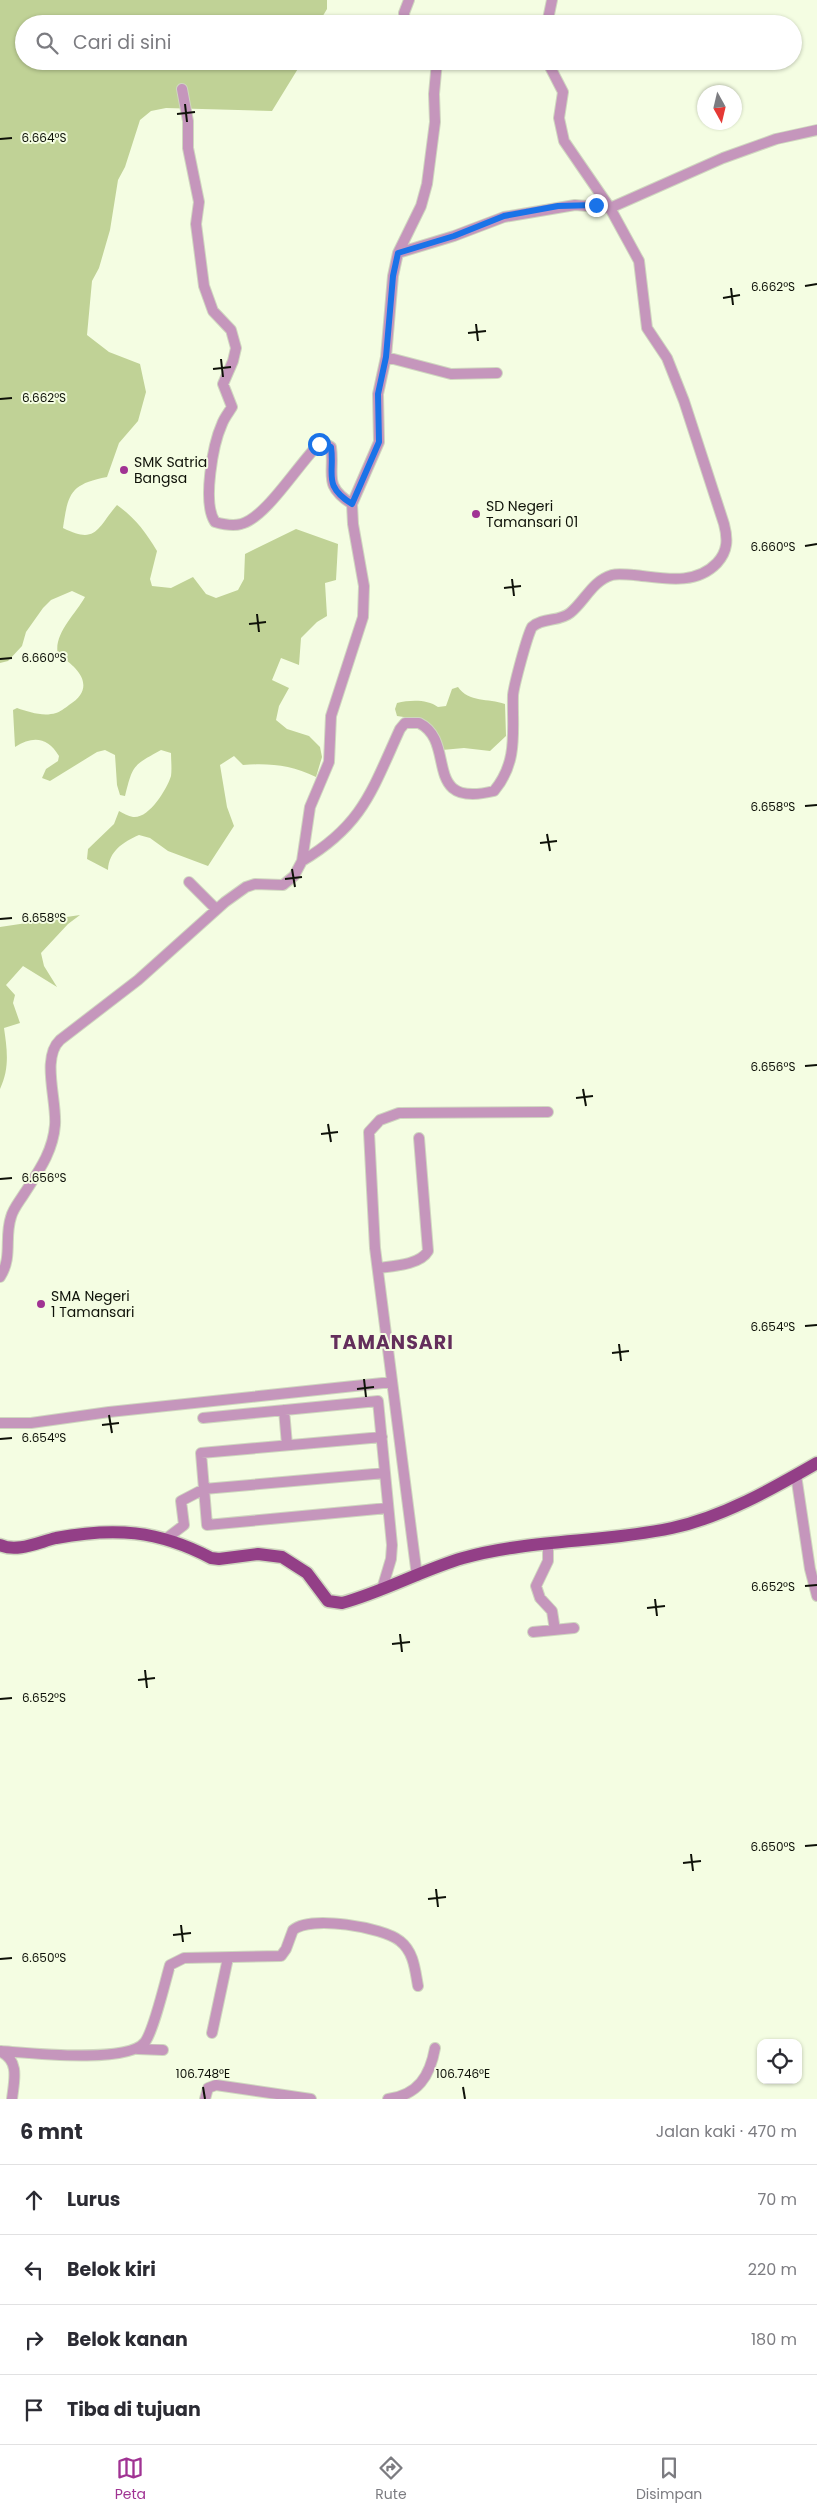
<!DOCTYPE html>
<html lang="id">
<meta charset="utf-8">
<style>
:root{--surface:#fff;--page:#f7f7f7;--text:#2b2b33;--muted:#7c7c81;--line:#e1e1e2;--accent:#a03393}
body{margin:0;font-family:Poppins,sans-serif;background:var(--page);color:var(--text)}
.controls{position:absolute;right:15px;bottom:15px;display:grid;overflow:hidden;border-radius:10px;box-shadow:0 1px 4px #0004}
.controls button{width:45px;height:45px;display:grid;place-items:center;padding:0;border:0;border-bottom:1px solid var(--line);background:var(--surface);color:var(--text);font:25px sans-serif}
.compass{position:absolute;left:697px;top:85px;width:45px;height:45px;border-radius:50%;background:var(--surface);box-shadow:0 1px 4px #0004;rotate:172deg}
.stop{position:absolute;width:15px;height:15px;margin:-11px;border:4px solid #1a73e8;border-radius:50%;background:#fff}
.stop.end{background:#1a73e8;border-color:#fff;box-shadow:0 1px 5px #0008}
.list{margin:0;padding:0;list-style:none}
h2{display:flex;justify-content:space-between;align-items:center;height:65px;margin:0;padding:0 20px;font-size:21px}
h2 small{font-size:16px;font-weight:400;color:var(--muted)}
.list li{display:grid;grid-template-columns:32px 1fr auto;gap:15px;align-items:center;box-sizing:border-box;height:70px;padding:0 20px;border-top:1px solid var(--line)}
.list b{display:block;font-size:19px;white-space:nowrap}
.list em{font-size:16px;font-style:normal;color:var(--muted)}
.icon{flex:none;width:28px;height:28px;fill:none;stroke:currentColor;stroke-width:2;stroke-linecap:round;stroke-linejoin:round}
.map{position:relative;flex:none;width:817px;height:2099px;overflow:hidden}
.search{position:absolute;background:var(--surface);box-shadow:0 1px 4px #0004;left:15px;right:15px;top:15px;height:55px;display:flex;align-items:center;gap:12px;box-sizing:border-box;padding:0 18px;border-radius:28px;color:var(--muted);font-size:19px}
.sheet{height:345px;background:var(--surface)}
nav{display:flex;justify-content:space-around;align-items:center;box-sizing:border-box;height:70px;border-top:1px solid var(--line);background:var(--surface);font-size:14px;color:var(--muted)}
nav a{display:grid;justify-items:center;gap:2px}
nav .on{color:var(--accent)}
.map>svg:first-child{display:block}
.green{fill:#c0d296}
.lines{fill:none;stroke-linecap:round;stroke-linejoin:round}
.minor-casing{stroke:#cfd7bf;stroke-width:12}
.major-casing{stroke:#cfd7bf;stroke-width:15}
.minor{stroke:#c596bc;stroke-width:10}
.major{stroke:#933f87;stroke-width:12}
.route{stroke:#1a73e8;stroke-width:6}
.ticks{fill:none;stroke:#0e1108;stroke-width:2}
.poi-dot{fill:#a03393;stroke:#f4fde2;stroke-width:2}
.labels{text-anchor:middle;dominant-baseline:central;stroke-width:4;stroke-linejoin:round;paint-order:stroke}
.poi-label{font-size:14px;fill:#0e1108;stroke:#f4fde2;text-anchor:start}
.district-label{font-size:19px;font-weight:bold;letter-spacing:1px;fill:#632e5b;stroke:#f4fde2}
.ticks-label{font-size:12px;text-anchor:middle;fill:#0e1108;stroke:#f4fde2;stroke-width:4;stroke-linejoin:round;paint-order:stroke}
</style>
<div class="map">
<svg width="817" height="2099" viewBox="0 0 817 2099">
<rect width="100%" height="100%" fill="#f4fde2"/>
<path class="green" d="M0,0H327V9L318,24H24V61H300L299,67L272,111L166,108L151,111L140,120L125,167L118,180L110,230L99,268L92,281L87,335L109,352L140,364L146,392L138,421L119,443L107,477C70,484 68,494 63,528C97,545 97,528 117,505C135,518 145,531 157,551L150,579L152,586L171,588L193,577L206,594L216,598L238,590L244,579L245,554L296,529L338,544L336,580L325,583L327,616L317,622L301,638L299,665L281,658L272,680L289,688L279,706L276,720L287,729L309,736L320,747L322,757L316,777C291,765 270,763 243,765L234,756L220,765L227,807L234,826L208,866L168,851L150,838L139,835C123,842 109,851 108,870L87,859L88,849L114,824L119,811C123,813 128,816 133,817C149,819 167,789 171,776C172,769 171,760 171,753L161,750C132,766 133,765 125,796L120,795L117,785L115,755L105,750L97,752L50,781L42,778L46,769L58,761L59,756C48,738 34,735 15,747L13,710L17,708C29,712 43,717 56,713C60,712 65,708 69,705C97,688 79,667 58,655C53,634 75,615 85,597L72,591L51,600L43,608L26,632L22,646L8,661L0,663Z
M458,687C469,703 488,698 505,704L506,736L490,751L464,748L442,750L417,719L397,716L395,709L397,703C410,700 427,699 438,707L446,706L452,689Z
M80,915L68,924L41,953L44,966L57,987L23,966L6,985L15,995L13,1003L20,1023L4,1028C7,1049 10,1068 0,1089V927Z"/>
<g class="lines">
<g class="minor-casing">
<path id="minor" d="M405,24L404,13L409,0
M547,24L552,0
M182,89L188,121V148L199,202L196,224L204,286L213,311L231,330L236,348L233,361L223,384L232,407C229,412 224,418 222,424C213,444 202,503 215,522C222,524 234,526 241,524C266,518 299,463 319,444H326L331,447C335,474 322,485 352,504
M398,253L454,236L504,217L575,205L610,208L723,158L776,139L817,130
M386,357L451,374L497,373
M302,861C363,825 372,790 400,729L405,723H419C458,742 420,809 494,791C519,761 512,730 513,695C514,685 527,636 532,627C543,617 559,622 570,613C585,601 592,581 612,575C619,573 627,575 634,575C663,578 695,586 717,563C728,551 728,539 724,524L684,401L667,358L647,328L639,261L610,208L564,141L559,118L563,92L547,61
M189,882L216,909
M378,1268C393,1266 420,1265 428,1251L419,1138
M0,1277C13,1257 4,1238 11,1217C13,1209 19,1202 24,1194C38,1172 53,1152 55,1125C57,1100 41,1058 60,1040L138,980L225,902L246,887L255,884L283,885L294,876L302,861L310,807L329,762L331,716L363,617L364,586L353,524L352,504L379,442L378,394L386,357L393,276L398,253L421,206L427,184L435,122L434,94L437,61
M284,1410L287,1445
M203,1418L378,1401L392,1545L391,1559L382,1589
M0,1423H31L109,1412L392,1382
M382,1437L201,1453L207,1525L388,1508
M796,1475L810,1569L817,1596
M167,1538L184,1525L181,1501L204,1489L385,1473
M548,1543V1561L536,1586L540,1598L552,1611L555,1630
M417,1576L375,1248L369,1132L380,1120L399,1113L548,1112
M533,1632L574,1628
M212,2033L228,1958
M138,2049L163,2050
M1,2051C29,2053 128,2064 145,2042C154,2030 165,1982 170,1965L184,1958L281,1956L286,1949L293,1930C310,1915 383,1927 400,1941C414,1952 415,1970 418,1986
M1,2052C20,2061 14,2081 12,2099
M205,2099L208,2088L216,2085L311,2099
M388,2099C418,2095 430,2076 435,2048"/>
</g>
<g class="major-casing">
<path id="major" d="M0,1545C17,1553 39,1542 56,1538C114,1527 158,1530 211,1558L219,1559L258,1554L282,1557L307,1573L328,1601L342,1603C383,1592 422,1570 463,1558C531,1539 603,1543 672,1528C723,1517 772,1489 817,1463"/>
</g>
<use href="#minor" class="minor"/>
<use href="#major" class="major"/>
</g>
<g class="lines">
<path class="route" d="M319,444H326L331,447C335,474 322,485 352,504L379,442L378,394L386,357L393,276L398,253L454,236L504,216L558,206L596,205"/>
</g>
<path class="ticks" d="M185,104L187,122M177,114L195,112M0,139L12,138M805,286L817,284M731,288L733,305M723,298L740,295M476,324L478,341M468,333L486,331M221,359L223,377M213,369L231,367M0,399L12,398M805,546L817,544M512,579L514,596M504,588L521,586M257,614L259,632M249,624L266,622M0,659L12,658M805,806L817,805M547,834L550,851M540,843L557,841M292,869L295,887M285,879L302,877M0,919L12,918M805,1066L817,1065M583,1089L586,1106M576,1098L593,1096M328,1124L331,1142M321,1134L338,1132M0,1179L12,1178M805,1326L817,1325M619,1344L621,1361M612,1353L629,1351M364,1379L366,1397M357,1389L374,1387M109,1415L112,1433M102,1425L119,1423M0,1439L12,1438M805,1586L817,1585M655,1599L657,1616M647,1608L665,1606M400,1634L402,1652M392,1644L410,1642M145,1670L147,1688M138,1680L155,1678M0,1699L12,1698M805,1846L817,1845M691,1854L693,1871M683,1863L701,1861M436,1889L438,1907M428,1899L446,1897M181,1925L183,1942M173,1935L191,1933M0,1959L12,1958M203,2087L205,2099M463,2087L465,2099"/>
<g class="poi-dot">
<circle cx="124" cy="470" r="5"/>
<circle cx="476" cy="514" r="5"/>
<circle cx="41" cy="1304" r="5"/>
</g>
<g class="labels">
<g class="poi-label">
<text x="134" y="462">SMK Satria<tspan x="134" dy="16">Bangsa</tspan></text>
<text x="486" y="506">SD Negeri<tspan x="486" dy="16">Tamansari 01</tspan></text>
<text x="51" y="1296">SMA Negeri<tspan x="51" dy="16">1 Tamansari</tspan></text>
</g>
<g class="district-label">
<text x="392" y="1342">TAMANSARI</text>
</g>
</g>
<g class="ticks-label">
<text x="44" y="142">6.664°S</text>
<text x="773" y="291">6.662°S</text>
<text x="44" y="402">6.662°S</text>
<text x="773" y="551">6.660°S</text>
<text x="44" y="662">6.660°S</text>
<text x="773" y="811">6.658°S</text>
<text x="44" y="922">6.658°S</text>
<text x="773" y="1071">6.656°S</text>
<text x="44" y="1182">6.656°S</text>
<text x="773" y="1331">6.654°S</text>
<text x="44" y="1442">6.654°S</text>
<text x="773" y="1591">6.652°S</text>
<text x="44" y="1702">6.652°S</text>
<text x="773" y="1851">6.650°S</text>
<text x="44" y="1962">6.650°S</text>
<text x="203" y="2078">106.748°E</text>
<text x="463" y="2078">106.746°E</text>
</g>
</svg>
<div class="controls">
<button><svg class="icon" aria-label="locate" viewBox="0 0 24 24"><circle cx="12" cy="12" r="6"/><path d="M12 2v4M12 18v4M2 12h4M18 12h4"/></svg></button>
</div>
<svg class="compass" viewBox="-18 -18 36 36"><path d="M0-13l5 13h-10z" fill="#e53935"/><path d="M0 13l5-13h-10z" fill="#7c7c81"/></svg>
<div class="stop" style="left:319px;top:444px"></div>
<div class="stop end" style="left:596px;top:205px"></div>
<div class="search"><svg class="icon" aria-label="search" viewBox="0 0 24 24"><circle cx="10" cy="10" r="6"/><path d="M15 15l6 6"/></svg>Cari di sini</div>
</div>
<section class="sheet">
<h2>6 mnt<small>Jalan kaki · 470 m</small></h2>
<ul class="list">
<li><svg class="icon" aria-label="ahead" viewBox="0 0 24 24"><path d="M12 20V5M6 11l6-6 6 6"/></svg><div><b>Lurus</b></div><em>70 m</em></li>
<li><svg class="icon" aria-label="left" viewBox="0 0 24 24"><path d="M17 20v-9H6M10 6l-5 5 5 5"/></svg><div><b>Belok kiri</b></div><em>220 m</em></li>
<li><svg class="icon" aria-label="right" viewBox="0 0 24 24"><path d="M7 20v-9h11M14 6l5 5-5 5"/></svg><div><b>Belok kanan</b></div><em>180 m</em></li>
<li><svg class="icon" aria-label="arrive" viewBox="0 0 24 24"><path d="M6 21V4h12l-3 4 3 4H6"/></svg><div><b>Tiba di tujuan</b></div></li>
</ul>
</section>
<nav>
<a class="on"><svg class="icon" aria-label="map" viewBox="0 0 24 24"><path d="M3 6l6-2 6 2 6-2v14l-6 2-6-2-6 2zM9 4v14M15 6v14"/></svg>Peta</a>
<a><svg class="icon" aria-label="directions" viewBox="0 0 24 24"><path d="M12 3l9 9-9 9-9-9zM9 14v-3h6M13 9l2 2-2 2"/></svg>Rute</a>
<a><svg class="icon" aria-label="saved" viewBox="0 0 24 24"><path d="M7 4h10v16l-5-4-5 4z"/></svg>Disimpan</a>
</nav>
